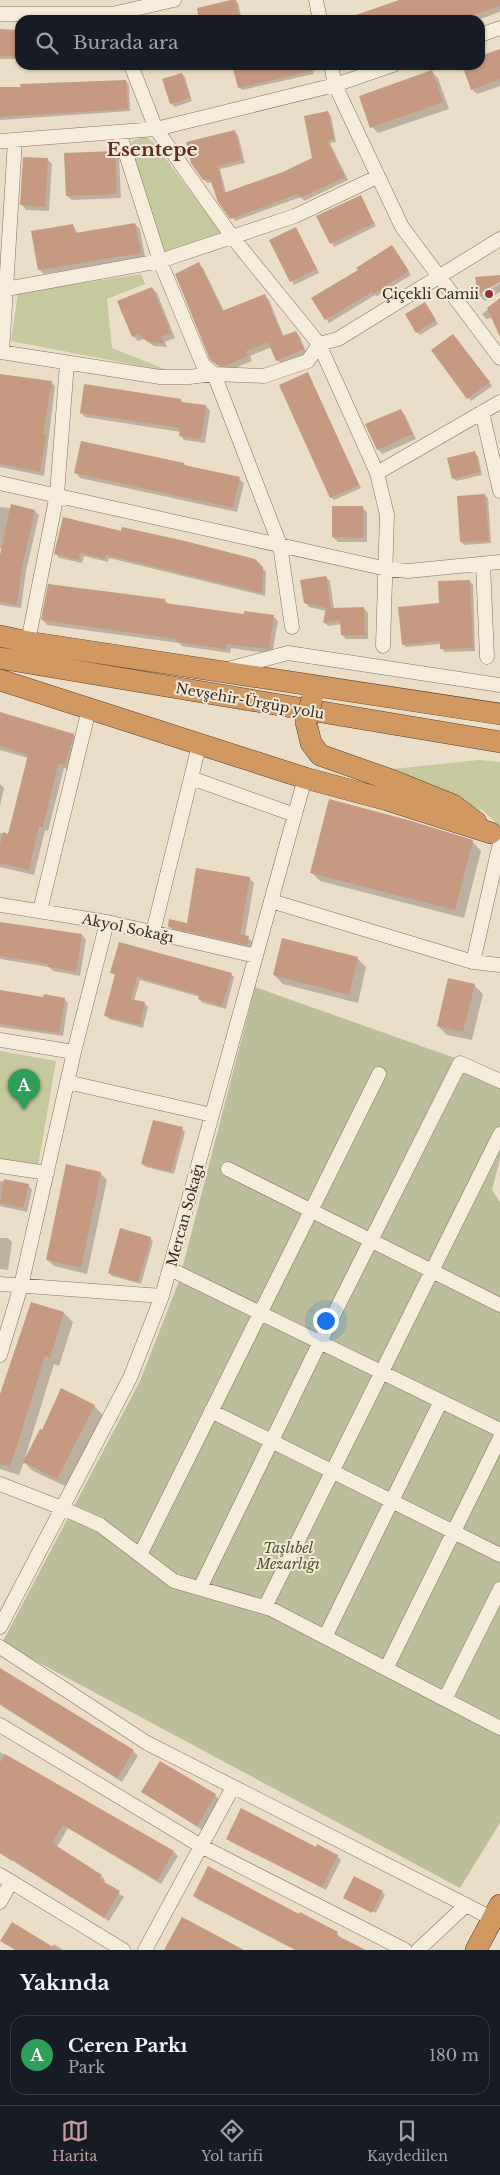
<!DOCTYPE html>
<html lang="tr">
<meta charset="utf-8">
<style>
:root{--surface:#171b24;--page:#20242c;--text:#f1f3f6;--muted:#9ea1a6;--line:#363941;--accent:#c59da2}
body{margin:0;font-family:"Libre Baskerville",serif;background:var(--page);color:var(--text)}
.you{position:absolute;left:325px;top:1320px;width:18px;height:18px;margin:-12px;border:4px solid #fff;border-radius:50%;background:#1a73e8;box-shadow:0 0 0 8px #1a73e833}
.badge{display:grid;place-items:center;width:32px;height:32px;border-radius:50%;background:var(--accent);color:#fff;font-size:16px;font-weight:700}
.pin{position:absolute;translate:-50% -41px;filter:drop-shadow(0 1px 2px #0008)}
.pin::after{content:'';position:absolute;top:26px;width:18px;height:15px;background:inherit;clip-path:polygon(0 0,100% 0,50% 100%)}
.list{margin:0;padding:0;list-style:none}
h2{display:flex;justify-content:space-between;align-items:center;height:65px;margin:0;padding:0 20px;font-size:21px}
h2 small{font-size:16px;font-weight:400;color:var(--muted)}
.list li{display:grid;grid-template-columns:32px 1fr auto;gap:15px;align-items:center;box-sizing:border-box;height:80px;margin:0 10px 10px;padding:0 10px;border:1px solid var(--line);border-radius:15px}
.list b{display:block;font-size:19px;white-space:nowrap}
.list p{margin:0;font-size:16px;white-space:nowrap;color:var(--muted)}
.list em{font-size:16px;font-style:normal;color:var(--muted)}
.icon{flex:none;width:28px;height:28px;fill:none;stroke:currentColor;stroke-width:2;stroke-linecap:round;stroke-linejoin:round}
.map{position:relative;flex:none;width:500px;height:1950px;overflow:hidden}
.search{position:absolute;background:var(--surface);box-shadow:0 1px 4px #0004;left:15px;right:15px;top:15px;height:55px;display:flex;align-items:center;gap:12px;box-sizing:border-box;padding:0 18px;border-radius:15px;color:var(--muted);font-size:19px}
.sheet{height:155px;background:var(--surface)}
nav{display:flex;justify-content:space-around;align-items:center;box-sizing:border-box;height:70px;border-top:1px solid var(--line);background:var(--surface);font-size:14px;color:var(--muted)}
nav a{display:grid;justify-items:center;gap:2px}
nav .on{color:var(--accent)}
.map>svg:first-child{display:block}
.green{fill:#c6c89d}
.cemetery{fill:#bcbe9b}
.shadow{fill:#0003}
.building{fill:#c69981}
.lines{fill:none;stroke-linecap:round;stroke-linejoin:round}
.minor-casing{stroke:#85705e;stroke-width:15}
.highway-casing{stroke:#543f32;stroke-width:22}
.minor{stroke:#f6ecdb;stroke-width:14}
.highway{stroke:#d29861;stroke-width:21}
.highway-bridge-casing{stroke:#543f32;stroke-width:22;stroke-linecap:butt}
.highway-bridge{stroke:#d29861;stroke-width:21}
.poi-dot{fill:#8f343b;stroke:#f3e9d7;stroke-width:2}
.labels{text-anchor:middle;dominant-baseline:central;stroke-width:4;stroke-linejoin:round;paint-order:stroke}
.poi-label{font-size:14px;fill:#372a21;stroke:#f3e9d7;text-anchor:end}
.street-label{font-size:14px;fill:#372a21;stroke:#f3e9d7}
.park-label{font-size:14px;font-style:italic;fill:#4a5229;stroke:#f3e9d7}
.district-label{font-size:19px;font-weight:bold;fill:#602c24;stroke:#f3e9d7}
</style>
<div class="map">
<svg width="500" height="1950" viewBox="0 0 500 1950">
<rect width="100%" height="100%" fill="#ebdec8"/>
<path class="green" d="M145,136L154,143L225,238L162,257L130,150L132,141Z
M141,274L145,284L107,299L112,348L172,372L11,341L18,293Z
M479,760L500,762V826L482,810L393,781V769Z
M0,1051L56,1061L38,1166L0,1159Z"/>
<path class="cemetery" d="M255,987L500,1074V1159L492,1190L500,1202V1823L460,1888L2,1643L140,1381L179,1281Z"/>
<path class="shadow" d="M235,0L238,3L242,20H201Z
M402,0H500V12L477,20H348Z
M0,31H20V59H0Z
M500,50V86L477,94L472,89L463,65H480V57Z
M234,65H312L314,74L242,90L239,87Z
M432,72L438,78L449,109L378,133L372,127Z
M182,74L185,77L192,101L175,107L171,103Z
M126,81L129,85L130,111L0,120V89Z
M328,112L331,116L336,142L330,143L348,180L304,201L301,197L235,221L212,182L208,183L204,180L234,131L238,135L245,163L220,169L226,193L274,178L314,159Z
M114,153L119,157L121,198L72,200L67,196Z
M47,159L52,164L49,211L26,210L22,205Z
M360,197L376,226L334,247L318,217Z
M135,224L140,229L145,257L44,274L39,269L73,225L78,234Z
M296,228L319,273L294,285L271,240Z
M392,247L411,275L377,296L375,295L329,323L313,299L359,271Z
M198,264L203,268L224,311L264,295L269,300L284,337L296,332L300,337L307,354L282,364L277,360L272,347L250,356L252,361L230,370L223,369L216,364Z
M500,276V280L482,291V294L500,283V292L485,301L479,295L477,278Z
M152,288L157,293L175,338L165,342L167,347L154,346L144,339L138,341L133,336Z
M500,300V334L492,318L486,319L482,314Z
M425,303L438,324L420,335L417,332Z
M456,338L492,386L471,401L432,351Z
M308,374L361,488L334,500L331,497Z
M0,375L51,382L55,386L44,476L0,467Z
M181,400L184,403L206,406L210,411L205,443L184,440L180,435L181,432L85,417L81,413Z
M400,410L405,415L416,439L382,454L378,449Z
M475,453L478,456L482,475L456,481L453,478Z
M184,464L186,466L239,479L244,483L237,512L80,478L76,473Z
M485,495L488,498L491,543L464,545L461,542Z
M0,507L35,511L39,515L26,571L21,608L0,605L2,549L0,548Z
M362,507L367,512V542H338L333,537Z
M64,519L254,560L266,572L265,596L109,558L108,562L84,556L82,563L59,558L56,554Z
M326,577L330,581L334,609L364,608L368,613V639H346L342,635V624L328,626L324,622L326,611L309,607L305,602Z
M470,581L473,585L475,651L445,652L442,649L441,644L406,647L403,644L440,604Z
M165,600L169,605L245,616H273L278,621L272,654L231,648L230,653L182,646L179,643L47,625L43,620Z
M0,714L73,735L79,741L70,770L64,768L48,831L45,830L34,875L0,867V833L9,835L28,758L0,750Z
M0,784L4,788L0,806Z
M472,841L481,851L464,918L320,881L311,872Z
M249,878L254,883L245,936L253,942L251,949L174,931L169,926L188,924Z
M0,924L82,935L86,940L80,976L53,971L49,967L0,959Z
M357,958L366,967L358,1003L283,984L274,975Z
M112,972L231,974L234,977L226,1009L203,1003L199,999L200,997L140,980L134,1001L145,1004L148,1007L143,1028L109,1019L106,1015L116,976Z
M474,985L483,994L472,1040L447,1035L438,1026Z
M0,991L44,998L64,999L68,1003L63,1036L0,1027Z
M182,1129L185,1132L174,1174L146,1167L143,1164Z
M100,1173L107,1180L87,1274L54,1266L47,1259Z
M0,1181L28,1185L32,1190L27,1212L0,1206Z
M0,1238H8L12,1242L8,1270L0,1269Z
M150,1238L153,1241L141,1284L112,1276L109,1273Z
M32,1303L64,1313L73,1322L59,1366L54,1364L25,1458L43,1432L61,1390L94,1406L103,1415L67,1487L33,1471L24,1462L19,1475L0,1469V1398Z
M0,1674L133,1751L138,1756L122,1782L0,1705Z
M0,1752L174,1852L178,1856L161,1884L68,1828L57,1847L101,1876L105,1880L104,1883L124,1897L109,1921L0,1853Z
M143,1792L215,1795L220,1800L202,1830Z
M227,1838L316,1848L337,1856L341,1860L326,1890L231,1842Z
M382,1892L385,1895L376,1913L346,1898Z
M194,1896L300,1916L337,1933L341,1939L363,1950H295L199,1900Z
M2,1940L52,1948L54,1944L63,1950H15Z"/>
<path class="building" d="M231,0H236L240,20H199L197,8Z
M399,0H500V6L459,20H347V18Z
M0,29L20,30V57L0,56Z
M500,49V79L471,90L462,65H480V56Z
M232,65H320L321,69L238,88Z
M432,70L443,102L370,128L359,96Z
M182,73L190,98L170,104L162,79Z
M126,80L128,109L0,117V87H21L20,84Z
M328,111L334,139L327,140L345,177L300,198L298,194L230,219L218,202L210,179L203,180L191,163L186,142L235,130L242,160L218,166L224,193L283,172L312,158L304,116Z
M115,151L117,194L66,196L64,153Z
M23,157L48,158L45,207L20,205Z
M361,195L374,223L330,244L316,216Z
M135,223L141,253L38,270L31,231L73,224L75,233Z
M296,227L317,269L290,282L269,240Z
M392,245L409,271L373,294L372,292L325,320L311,298L358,270L356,268Z
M199,262L222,311L265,294L282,336L296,331L304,349L276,361L268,342L246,351L248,356L225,366L217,365L210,360L175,274Z
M500,275V282L478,295L475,277Z
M152,287L171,333L161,337L164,343L148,342L138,334L132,337L117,301Z
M500,298V337L487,308Z
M425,302L436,320L416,333L405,314Z
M453,334L490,382L467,399L431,350Z
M308,372L359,485L330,498L279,385Z
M0,374L52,381L43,434L46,435L40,472L0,464Z
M84,384L181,399V402L206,405L201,439L179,436L180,428L80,413Z
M401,409L412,434L377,450L365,424Z
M81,441L184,463V465L240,477L233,508L74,473Z
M475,451L480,472L452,479L447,458Z
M485,494L489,541L460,542L457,496Z
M11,504L35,510L22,567L17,605L0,602V555Z
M332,506H363V538L332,537Z
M63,517L121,531L122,527L185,541L255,559L263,567L262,593L106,555L105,559L80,553L79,560L54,554Z
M326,576L331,608L364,607L365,635H341L340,620L323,623L326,608L304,603L300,580Z
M470,580L473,648L440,649V641L402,645L398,607L439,603L438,581Z
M48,584L165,599V603L244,614V611L274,615L269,649L227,644L226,649L176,642V639L41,620Z
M0,712L74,734L65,765L58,764L43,827L39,826L29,870L0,863V846L3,832L8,834L28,755L0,746Z
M329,799L408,820L473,840L455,910L310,873Z
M196,868L250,877L240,934L249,936L247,945L168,927L169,919L187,923Z
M0,922L82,934L76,972L48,967V964L0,956Z
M282,938L358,957L349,995L273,975Z
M119,942L232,973L222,1006L198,999L199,995L137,977L131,999L145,1002L140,1025L104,1016L115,974L110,973Z
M448,978L475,984L463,1032L437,1026Z
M0,990L43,997L44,994L65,998L59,1033L0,1024Z
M153,1120L183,1127L171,1172L141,1164Z
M66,1164L101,1172L81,1268L46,1260Z
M4,1179L29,1184L23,1208L0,1203Z
M120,1228L151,1237L138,1282L108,1273Z
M31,1302L64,1312L50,1358L45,1356L10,1467L0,1464V1394Z
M61,1388L95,1405L57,1479L23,1462L40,1429L42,1430Z
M0,1668L134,1750L117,1778L0,1704Z
M5,1754L174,1851L157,1880L63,1825L52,1843L102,1875L99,1879L120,1891L104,1918L13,1860L12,1861L0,1853V1763Z
M160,1761L216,1794L197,1826L141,1792Z
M241,1808L316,1847L317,1844L338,1855L322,1887L226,1839Z
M208,1866L299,1914L300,1912L338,1932L336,1935L366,1950H296L193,1896Z
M354,1876L383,1891L372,1913L343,1898Z
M182,1917L214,1934L244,1950H164Z
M12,1922L58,1950H16L0,1941Z"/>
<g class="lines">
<g class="minor-casing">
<path id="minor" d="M316,0L320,20
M0,14H112L174,0
M480,35L500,28
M131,65L156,129L233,238L319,344L377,473L387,515L383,646
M331,65L335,85L402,227L500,358
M119,132L160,261L203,365L214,374L280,545L292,627
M0,141L156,129L335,85L393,65
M6,289L15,140
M0,352L160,377H189L214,374L264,376L308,361L319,344L338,339L500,239
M2,352L6,289L160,261L295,216L377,177
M482,412L500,491
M377,473L500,402
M0,483L387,569L408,571L500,562
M483,564L487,657
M28,642L57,494L67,363
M228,669L288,653L500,685
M191,778L199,745
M271,901L473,962L500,965
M0,905L107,922L256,956
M40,911L89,709
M153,932L191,778L295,815
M473,962L500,843
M0,1040L74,1052
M67,1082L212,1115
M0,1166L47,1173
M228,1169L500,1305
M170,1269L500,1430
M0,1284L162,1296
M0,1355L21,1286L74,1052L107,922
M211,1411L500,1555
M0,1484L62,1508L100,1525L174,1581L271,1609L500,1728
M140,1555L379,1074
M200,1588L320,1342L460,1063L500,1081
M265,1607L500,1134
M0,1627L130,1378L162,1296L305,778
M325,1637L441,1401
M0,1647L147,1743L466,1905
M386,1669L500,1438
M445,1699L500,1589
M0,1725L201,1846L405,1950
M0,1875L123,1950
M0,1902L11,1882
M145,1950L233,1787
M418,1950L466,1905L493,1919"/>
</g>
<g class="highway-casing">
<path id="highway" d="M0,636L28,642L500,714
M0,658L500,742
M0,680L305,778L387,800L491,833
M306,722L311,743L320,755L391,780L453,805L476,822
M476,1950L500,1905"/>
</g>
<use href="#minor" class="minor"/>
<use href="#highway" class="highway"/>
<g class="highway-bridge-casing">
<path id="highway-bridge" d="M306,722L312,699"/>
</g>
<use href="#highway-bridge" class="highway-bridge"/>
</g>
<circle class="poi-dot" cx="489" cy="294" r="5"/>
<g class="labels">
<g class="poi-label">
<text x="479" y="294">Çiçekli Camii</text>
</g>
<g class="street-label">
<text transform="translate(250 701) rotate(10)">Nevşehir-Ürgüp yolu</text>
<text transform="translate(128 928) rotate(12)">Akyol Sokağı</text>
<text transform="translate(185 1215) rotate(-75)">Mercan Sokağı</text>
</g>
<g class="park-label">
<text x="288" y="1548">Taşlıbel<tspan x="288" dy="16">Mezarlığı</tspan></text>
</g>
<g class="district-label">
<text x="152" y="149">Esentepe</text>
</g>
</g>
</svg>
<div class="you"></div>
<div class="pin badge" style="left:24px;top:1110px;background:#2e9e5b">A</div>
<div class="search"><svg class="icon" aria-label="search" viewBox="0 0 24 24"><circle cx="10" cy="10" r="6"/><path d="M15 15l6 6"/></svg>Burada ara</div>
</div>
<section class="sheet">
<h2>Yakında<small></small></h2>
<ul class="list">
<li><span class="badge" style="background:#2e9e5b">A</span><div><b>Ceren Parkı</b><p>Park</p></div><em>180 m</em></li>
</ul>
</section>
<nav>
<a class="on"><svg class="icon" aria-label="map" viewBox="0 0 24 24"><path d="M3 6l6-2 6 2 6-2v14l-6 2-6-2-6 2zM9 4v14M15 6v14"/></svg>Harita</a>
<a><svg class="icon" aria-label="directions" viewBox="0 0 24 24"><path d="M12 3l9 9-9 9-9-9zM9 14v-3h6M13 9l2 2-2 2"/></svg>Yol tarifi</a>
<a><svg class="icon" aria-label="saved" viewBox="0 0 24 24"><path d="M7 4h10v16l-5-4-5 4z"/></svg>Kaydedilen</a>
</nav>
